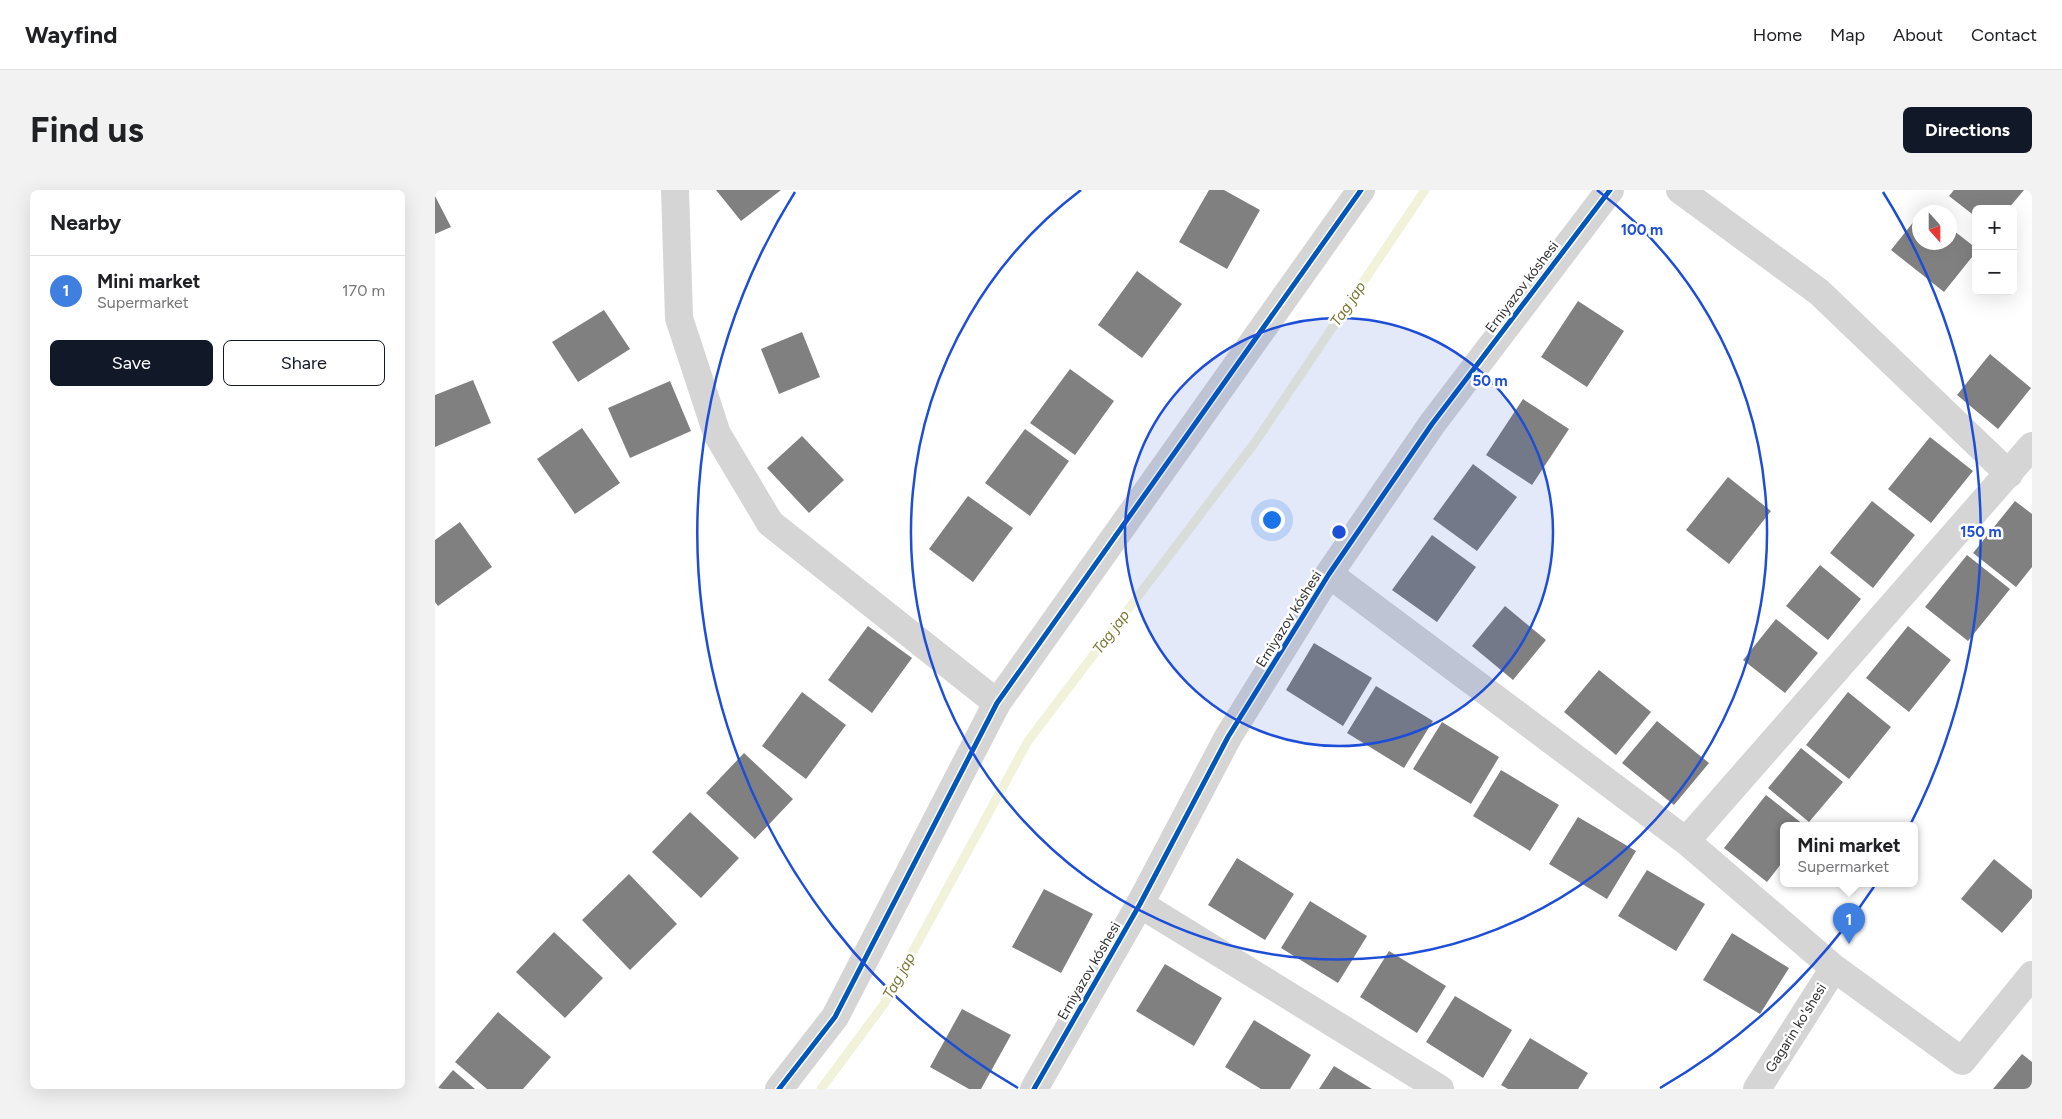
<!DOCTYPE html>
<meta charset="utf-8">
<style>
:root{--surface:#fff;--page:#f2f2f2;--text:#202124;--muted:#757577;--line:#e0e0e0;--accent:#111827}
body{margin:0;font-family:Figtree,sans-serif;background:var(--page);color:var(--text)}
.controls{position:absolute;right:15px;top:15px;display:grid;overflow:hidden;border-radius:8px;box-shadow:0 5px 20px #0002}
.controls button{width:45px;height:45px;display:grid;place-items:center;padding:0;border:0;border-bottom:1px solid var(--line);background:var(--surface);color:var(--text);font:25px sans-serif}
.compass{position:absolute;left:1477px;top:15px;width:45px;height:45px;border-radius:50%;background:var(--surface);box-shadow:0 5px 20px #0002;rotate:159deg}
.you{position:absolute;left:836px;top:329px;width:18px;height:18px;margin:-12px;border:4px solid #fff;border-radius:50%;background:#1a73e8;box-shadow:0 0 0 8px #1a73e833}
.badge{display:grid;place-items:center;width:32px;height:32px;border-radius:50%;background:var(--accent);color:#fff;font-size:16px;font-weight:700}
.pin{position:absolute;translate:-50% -41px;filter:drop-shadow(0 1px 2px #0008)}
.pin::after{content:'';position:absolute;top:26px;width:18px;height:15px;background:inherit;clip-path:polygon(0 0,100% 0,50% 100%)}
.popup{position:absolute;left:1345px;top:632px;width:138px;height:65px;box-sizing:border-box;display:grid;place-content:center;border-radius:8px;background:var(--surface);filter:drop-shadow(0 1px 4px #0005);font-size:16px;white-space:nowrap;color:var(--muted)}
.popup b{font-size:19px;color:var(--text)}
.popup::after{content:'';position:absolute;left:50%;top:100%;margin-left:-10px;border:10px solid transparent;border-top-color:var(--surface)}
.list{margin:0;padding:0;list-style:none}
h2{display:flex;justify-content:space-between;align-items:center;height:65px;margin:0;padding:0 20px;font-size:21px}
h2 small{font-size:16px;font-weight:400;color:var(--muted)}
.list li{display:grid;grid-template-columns:32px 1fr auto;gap:15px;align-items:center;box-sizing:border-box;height:70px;padding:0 20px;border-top:1px solid var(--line)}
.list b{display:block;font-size:19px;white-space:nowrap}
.list p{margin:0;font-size:16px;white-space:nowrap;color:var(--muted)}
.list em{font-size:16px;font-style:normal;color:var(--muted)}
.actions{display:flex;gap:10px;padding:15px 20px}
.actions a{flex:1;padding:11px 0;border:1px solid var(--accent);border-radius:8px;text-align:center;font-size:18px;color:var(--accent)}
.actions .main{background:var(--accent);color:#fff}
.map{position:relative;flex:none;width:1597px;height:899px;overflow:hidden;border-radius:8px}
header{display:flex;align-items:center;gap:30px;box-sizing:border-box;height:70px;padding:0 25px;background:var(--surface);border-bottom:1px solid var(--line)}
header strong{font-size:24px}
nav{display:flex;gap:28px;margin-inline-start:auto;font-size:18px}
.intro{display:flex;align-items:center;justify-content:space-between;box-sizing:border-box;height:120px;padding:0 30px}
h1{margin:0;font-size:35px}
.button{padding:12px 22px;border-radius:8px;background:var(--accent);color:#fff;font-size:18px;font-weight:700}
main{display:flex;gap:30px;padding:0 30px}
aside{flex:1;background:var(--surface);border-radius:8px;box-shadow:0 5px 20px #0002}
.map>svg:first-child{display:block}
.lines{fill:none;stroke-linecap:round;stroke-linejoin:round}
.stream{stroke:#f2f2db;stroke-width:9}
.building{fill:#808080}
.street{stroke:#d5d5d5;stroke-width:28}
.cycleway-casing{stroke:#fff;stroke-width:8}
.cycleway{stroke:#0057b8;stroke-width:5}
.ring{fill:none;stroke:#1d4ed8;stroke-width:2.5}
.labels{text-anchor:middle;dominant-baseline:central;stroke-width:5;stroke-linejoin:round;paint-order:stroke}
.street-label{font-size:14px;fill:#313131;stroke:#fff}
.water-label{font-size:15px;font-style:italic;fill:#7b7733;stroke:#fff}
.centre{fill:#1d4ed8;stroke:#fff;stroke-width:2.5}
.ring-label{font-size:15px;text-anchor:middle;font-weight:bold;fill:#1d4ed8;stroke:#fff;stroke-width:5;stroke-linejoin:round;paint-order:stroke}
</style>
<header>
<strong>Wayfind</strong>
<nav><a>Home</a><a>Map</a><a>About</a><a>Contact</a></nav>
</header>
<div class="intro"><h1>Find us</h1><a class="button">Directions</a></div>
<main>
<aside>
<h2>Nearby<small></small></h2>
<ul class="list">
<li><span class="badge" style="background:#3f7fe0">1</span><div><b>Mini market</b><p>Supermarket</p></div><em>170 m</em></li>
</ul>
<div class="actions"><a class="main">Save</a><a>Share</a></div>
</aside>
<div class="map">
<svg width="1597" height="899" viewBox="0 0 1597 899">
<rect width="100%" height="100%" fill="#fff"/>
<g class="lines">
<path class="stream" d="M386,899L449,814L593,551L821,251L990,0"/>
</g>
<path class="building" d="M281,0H346L306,31Z
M774,0H789L825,20L792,79L744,52Z
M1519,0H1589L1573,19H1541V27L1514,6Z
M0,6L16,37L0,44Z
M1484,25V52H1514V37L1541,58V62L1509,102L1456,60Z
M702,81L747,114L707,168L663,135Z
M1143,111L1189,141L1152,197L1106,167Z
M169,120L195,159L143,192L117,152Z
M367,142L385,187L344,204L326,159Z
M1555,164L1596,198L1563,239L1522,205Z
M635,179L679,211L640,265L595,233Z
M38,190L56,233L0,257V205Z
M235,191L256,241L195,268L173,218Z
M1088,209L1134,239L1097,295L1051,265Z
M147,238L185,293L140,324L102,269Z
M590,239L634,271L595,326L550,293Z
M367,246L409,290L374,323L332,278Z
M1495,247L1538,281L1496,333L1453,299Z
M1038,274L1082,307L1042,361L998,329Z
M1293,287L1336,321L1294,374L1251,340Z
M533,306L578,338L538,392L494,359Z
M1437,311L1480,345L1438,398L1395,363Z
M1580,311L1597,324V377L1581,397L1538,363Z
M25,332L57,377L3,416L0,412V350Z
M997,345L1041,377L1002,432L957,400Z
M1532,365L1575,399L1533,451L1490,417Z
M1385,375L1426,409L1393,450L1351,416Z
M1070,416L1111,450L1078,490L1037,456Z
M1341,429L1383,463L1350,503L1308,470Z
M433,436L477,468L437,523L393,490Z
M1473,436L1516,470L1474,522L1431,488Z
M879,453L937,488L908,536L851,500Z
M1164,480L1216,522L1181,565L1129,522Z
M941,496L998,531L969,578L912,543Z
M367,502L411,535L371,589L327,556Z
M1413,502L1456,537L1414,589L1371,555Z
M1222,531L1274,573L1239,615L1187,573Z
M1007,532L1064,567L1036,614L978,579Z
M1366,558L1408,592L1374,632L1333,598Z
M309,563L358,609L320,649L271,603Z
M1066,580L1124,615L1095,661L1038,626Z
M1331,605L1369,635H1349V670L1332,692L1289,658Z
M255,622L304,668L266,708L217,662Z
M1143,627L1201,661L1172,709L1114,674Z
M802,668L859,704L830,750L773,715Z
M1559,669L1597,700V708L1567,743L1526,709Z
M1212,680L1270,714L1241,761L1183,726Z
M194,684L242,734L195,780L147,730Z
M609,699L658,724L626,783L577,757Z
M875,711L932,746L903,793L846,758Z
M119,742L168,788L130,828L81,782Z
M1297,743L1354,778L1325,824L1268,790Z
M954,761L1011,796L982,843L925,807Z
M730,774L787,808L759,856L701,821Z
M1020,806L1077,840L1048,888L991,852Z
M527,819L576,845L546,899H534L495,877Z
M63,822L116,867L88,899H52L20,872Z
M819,830L876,865L855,899H826L790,877Z
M1095,848L1153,883L1143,899H1073L1066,895Z
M1587,864L1597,872V899H1558Z
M899,876L937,899H884Z
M18,880L40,899H2Z"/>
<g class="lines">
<path class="street" d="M240,0L244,128L282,244L335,333L562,513
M1245,0L1384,102L1574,284
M894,384L1251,651L1399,778L1527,871L1597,785
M1251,651L1597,256
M705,714L1005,899
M344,899L400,827L562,513L926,0
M599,899L705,714L793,547L894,384L997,234L1175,0
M1322,899L1399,778"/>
<g class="cycleway-casing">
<path id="cycleway" d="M344,899L400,827L562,513L926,0
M599,899L705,714L793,547L894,384L997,234L1175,0"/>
</g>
<use href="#cycleway" class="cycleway"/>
</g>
<circle cx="904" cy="342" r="214" fill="#1d4ed8" fill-opacity=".12"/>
<g class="ring">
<circle cx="904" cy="342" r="214"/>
<path d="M1162 0A428 428 0 1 1 646 0"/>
<path d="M583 898A642 642 0 0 1 360 2M1448 2A642 642 0 0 1 1225 898"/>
</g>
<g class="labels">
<g class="street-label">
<text transform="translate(1087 97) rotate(-53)">Erniyazov kóshesi</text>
<text transform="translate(854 429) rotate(-58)">Erniyazov kóshesi</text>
<text transform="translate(654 781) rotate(-60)">Erniyazov kóshesi</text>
<text transform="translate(1361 838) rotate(-58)">Gagarin ko'shesi</text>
</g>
<g class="water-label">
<text transform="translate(913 114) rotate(-56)">Tag jap</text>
<text transform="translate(676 442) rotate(-53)">Tag jap</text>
<text transform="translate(464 786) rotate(-61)">Tag jap</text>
</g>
</g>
<circle cx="904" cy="342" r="8" class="centre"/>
<g class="ring-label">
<text x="1207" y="45">100 m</text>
<text x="1055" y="196">50 m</text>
<text x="1546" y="347">150 m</text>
</g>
</svg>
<div class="controls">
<button>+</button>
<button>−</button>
</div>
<svg class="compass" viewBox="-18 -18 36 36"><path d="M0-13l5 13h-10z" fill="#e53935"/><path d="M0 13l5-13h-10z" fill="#757577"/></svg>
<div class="you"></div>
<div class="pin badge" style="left:1414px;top:754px;background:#3f7fe0">1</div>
<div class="popup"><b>Mini market</b>Supermarket</div>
</div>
</main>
